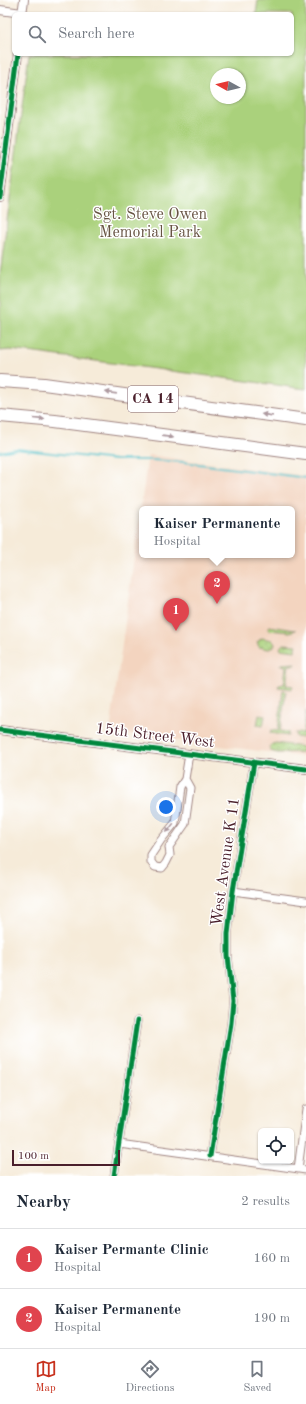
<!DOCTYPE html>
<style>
:root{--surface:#fff;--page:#f6f6f7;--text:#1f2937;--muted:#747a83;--line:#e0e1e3;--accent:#c8321e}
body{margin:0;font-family:"Old Standard TT",serif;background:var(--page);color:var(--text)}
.controls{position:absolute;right:12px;bottom:12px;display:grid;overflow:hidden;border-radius:6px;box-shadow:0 1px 3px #0004}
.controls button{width:36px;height:36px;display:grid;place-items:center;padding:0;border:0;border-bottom:1px solid var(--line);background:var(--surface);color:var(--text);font:20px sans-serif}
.compass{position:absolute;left:210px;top:68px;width:36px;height:36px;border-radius:50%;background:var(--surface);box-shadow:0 1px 3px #0004;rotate:278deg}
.scale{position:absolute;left:12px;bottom:10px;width:108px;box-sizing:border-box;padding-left:4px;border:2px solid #4a1f2b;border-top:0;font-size:11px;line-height:14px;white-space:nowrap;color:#4a1f2b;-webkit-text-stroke:3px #fff;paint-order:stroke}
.you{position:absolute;left:166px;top:807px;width:14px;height:14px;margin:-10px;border:3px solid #fff;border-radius:50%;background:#1a73e8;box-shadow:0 0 0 6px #1a73e833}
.badge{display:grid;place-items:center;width:26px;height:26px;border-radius:50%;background:var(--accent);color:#fff;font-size:13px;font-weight:700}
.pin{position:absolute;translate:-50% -33px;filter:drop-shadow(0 1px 2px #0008)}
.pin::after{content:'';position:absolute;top:21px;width:14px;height:12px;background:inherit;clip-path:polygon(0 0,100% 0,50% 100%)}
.popup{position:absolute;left:139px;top:506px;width:156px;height:52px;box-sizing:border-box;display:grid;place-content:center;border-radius:6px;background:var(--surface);filter:drop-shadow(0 1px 3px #0005);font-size:13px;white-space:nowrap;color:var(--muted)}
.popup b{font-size:15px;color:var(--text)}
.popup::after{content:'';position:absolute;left:50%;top:100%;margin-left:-8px;border:8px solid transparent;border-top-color:var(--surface)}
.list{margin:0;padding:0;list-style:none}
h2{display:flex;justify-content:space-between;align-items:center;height:52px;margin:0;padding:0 16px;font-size:17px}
h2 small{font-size:13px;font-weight:400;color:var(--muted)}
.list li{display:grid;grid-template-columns:26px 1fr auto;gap:12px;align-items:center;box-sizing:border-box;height:60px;padding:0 16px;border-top:1px solid var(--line)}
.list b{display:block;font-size:15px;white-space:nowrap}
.list p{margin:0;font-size:13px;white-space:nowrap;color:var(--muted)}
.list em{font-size:13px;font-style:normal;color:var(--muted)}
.icon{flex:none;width:22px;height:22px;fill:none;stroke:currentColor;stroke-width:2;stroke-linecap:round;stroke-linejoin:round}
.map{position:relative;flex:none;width:306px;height:1176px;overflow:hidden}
.search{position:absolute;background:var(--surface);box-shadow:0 1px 3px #0004;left:12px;right:12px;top:12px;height:44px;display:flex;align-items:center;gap:10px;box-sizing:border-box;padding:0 14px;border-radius:6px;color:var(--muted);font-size:15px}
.sheet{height:172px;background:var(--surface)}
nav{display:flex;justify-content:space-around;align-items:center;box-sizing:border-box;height:56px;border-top:1px solid var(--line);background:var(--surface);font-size:11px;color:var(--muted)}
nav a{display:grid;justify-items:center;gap:2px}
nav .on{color:var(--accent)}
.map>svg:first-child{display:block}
.built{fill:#f3d4bf;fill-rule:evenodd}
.green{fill:#aad17b;stroke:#7a7853;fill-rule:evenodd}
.garden{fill:url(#garden-dots);stroke:#7a7853}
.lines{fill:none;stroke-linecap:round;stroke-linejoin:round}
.stream{stroke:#54c2c9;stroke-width:2}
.minor-casing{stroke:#a08582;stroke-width:9}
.tertiary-casing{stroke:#a08582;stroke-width:10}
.motorway-casing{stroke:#a08582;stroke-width:14}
.minor{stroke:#fff;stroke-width:7}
.tertiary{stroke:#fff;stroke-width:8}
.motorway{stroke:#fff;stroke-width:12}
.cycleway-casing{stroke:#fff;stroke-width:8}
.cycleway{stroke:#00873e;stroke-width:5}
.oneway{fill:#ae9aa0}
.labels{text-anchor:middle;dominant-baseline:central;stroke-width:3;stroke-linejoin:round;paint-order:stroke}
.shield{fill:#fff;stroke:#80626b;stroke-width:1}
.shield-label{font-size:15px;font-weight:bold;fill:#4a1f2b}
.park-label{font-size:16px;fill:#675443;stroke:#fff}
.street-label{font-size:16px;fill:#4a1f2b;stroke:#fff}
</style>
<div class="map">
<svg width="306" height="1176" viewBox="0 0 306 1176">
<defs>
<pattern id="garden-dots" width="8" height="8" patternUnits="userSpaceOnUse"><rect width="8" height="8" fill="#aad17b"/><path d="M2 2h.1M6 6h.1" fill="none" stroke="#94b36a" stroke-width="1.8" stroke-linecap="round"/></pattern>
</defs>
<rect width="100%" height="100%" fill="#fff"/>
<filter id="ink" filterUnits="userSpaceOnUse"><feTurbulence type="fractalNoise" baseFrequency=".025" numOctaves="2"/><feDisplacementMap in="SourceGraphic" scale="8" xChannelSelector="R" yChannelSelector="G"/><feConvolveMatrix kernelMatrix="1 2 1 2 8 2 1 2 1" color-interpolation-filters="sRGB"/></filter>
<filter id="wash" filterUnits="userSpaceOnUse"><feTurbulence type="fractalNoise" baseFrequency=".012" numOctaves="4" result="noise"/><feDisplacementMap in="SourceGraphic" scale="16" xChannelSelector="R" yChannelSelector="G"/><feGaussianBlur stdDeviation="0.9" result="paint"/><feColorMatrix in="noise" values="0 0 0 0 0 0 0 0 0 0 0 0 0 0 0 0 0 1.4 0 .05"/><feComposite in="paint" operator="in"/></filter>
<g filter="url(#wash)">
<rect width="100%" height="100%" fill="#f6ebd9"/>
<path class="built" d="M148,455L306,476V757L110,732ZM142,509H292V555H142Z"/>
<path class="green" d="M258,0H306V389L36,353L10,350L0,351V274L29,54H292V14H256ZM216,74H240V98H216Z"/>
<path class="garden" d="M269,626L296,630L290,632L268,630Z
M262,638L272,640L275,644L273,648L268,649L259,647L257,642Z
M284,644L297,645L295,651L280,649L281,646Z
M296,663L295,665H289L286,685L293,686L292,689L278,687L279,685L284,684L286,666L281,665V664Z
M283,690L286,691L280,731L288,732V736L270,733L271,730L278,731Z
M306,710V735L303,738L296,737L295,733H303Z
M259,715L265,716L263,726L257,725Z
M276,743L303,747L305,750L303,752L278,753L270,751V747L272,744Z"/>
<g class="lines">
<path class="stream" d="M0,452L16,449L115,460H152L183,462L306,478"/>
</g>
</g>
<g filter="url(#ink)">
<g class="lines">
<g class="minor-casing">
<path id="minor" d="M185,779L190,788L185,824L169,847L170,855L166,863L162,868L155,867L151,862V855L161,840L175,823L180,787L185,779L189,754
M233,891L306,901
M119,1144L306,1170
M210,1156L231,1023L233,1001L228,956V934L233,891L254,762
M298,1169L306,1109
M114,1176L137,1021"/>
</g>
<g class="tertiary-casing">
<path id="tertiary" d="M0,10L22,13
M22,14L24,0
M0,197L18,54
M0,730L306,769"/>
</g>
<g class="motorway-casing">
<path id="motorway" d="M0,381L44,384L306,420
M0,416L55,421L306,454"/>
</g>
<use href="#minor" class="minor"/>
<use href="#tertiary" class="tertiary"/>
<use href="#motorway" class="motorway"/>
<g class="cycleway-casing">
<path id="cycleway" d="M0,197L18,54
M0,730L306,769
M210,1156L231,1023L233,1001L228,956V934L233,891L254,762
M114,1176L137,1021"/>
</g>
<use href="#cycleway" class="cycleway"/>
</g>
<defs><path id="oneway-solid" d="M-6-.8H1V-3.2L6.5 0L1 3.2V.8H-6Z"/></defs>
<g class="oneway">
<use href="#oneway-solid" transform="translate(111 393) rotate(-172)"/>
<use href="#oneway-solid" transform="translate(267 415) rotate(-172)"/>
<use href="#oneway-solid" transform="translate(39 419) rotate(5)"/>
<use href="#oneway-solid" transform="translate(168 436) rotate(8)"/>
<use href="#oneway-solid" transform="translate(170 828) rotate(129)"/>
</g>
</g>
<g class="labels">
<rect class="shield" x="128" y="386" width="50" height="26" rx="3"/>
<g class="shield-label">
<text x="153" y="399">CA 14</text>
</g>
<g class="park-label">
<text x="150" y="215">Sgt. Steve Owen<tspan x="150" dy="18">Memorial Park</tspan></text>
</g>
<g class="street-label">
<text transform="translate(155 736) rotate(7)">15th Street West</text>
<text transform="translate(226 862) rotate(-82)">West Avenue K 11</text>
</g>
</g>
</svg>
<div class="controls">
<button><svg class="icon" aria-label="locate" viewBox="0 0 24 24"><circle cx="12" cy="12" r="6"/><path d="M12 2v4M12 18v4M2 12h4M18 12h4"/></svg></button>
</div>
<svg class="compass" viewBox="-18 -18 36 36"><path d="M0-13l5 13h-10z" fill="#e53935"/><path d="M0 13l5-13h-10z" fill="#747a83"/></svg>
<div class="scale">100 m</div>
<div class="you"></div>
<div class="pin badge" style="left:176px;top:631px;background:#e0444e">1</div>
<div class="pin badge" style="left:217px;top:604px;background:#e0444e">2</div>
<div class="popup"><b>Kaiser Permanente</b>Hospital</div>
<div class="search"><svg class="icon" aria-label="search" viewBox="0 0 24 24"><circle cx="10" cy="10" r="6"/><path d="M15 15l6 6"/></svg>Search here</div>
</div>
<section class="sheet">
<h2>Nearby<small>2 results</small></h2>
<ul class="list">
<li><span class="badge" style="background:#e0444e">1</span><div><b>Kaiser Permante Clinic</b><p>Hospital</p></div><em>160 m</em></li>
<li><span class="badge" style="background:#e0444e">2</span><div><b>Kaiser Permanente</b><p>Hospital</p></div><em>190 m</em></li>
</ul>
</section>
<nav>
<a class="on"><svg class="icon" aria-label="map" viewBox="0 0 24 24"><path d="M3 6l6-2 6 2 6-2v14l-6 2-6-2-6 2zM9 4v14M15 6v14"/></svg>Map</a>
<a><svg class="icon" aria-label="directions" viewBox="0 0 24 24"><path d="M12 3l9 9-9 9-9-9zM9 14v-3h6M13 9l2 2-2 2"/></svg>Directions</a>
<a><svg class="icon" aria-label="saved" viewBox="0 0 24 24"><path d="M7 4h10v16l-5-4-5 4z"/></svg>Saved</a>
</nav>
